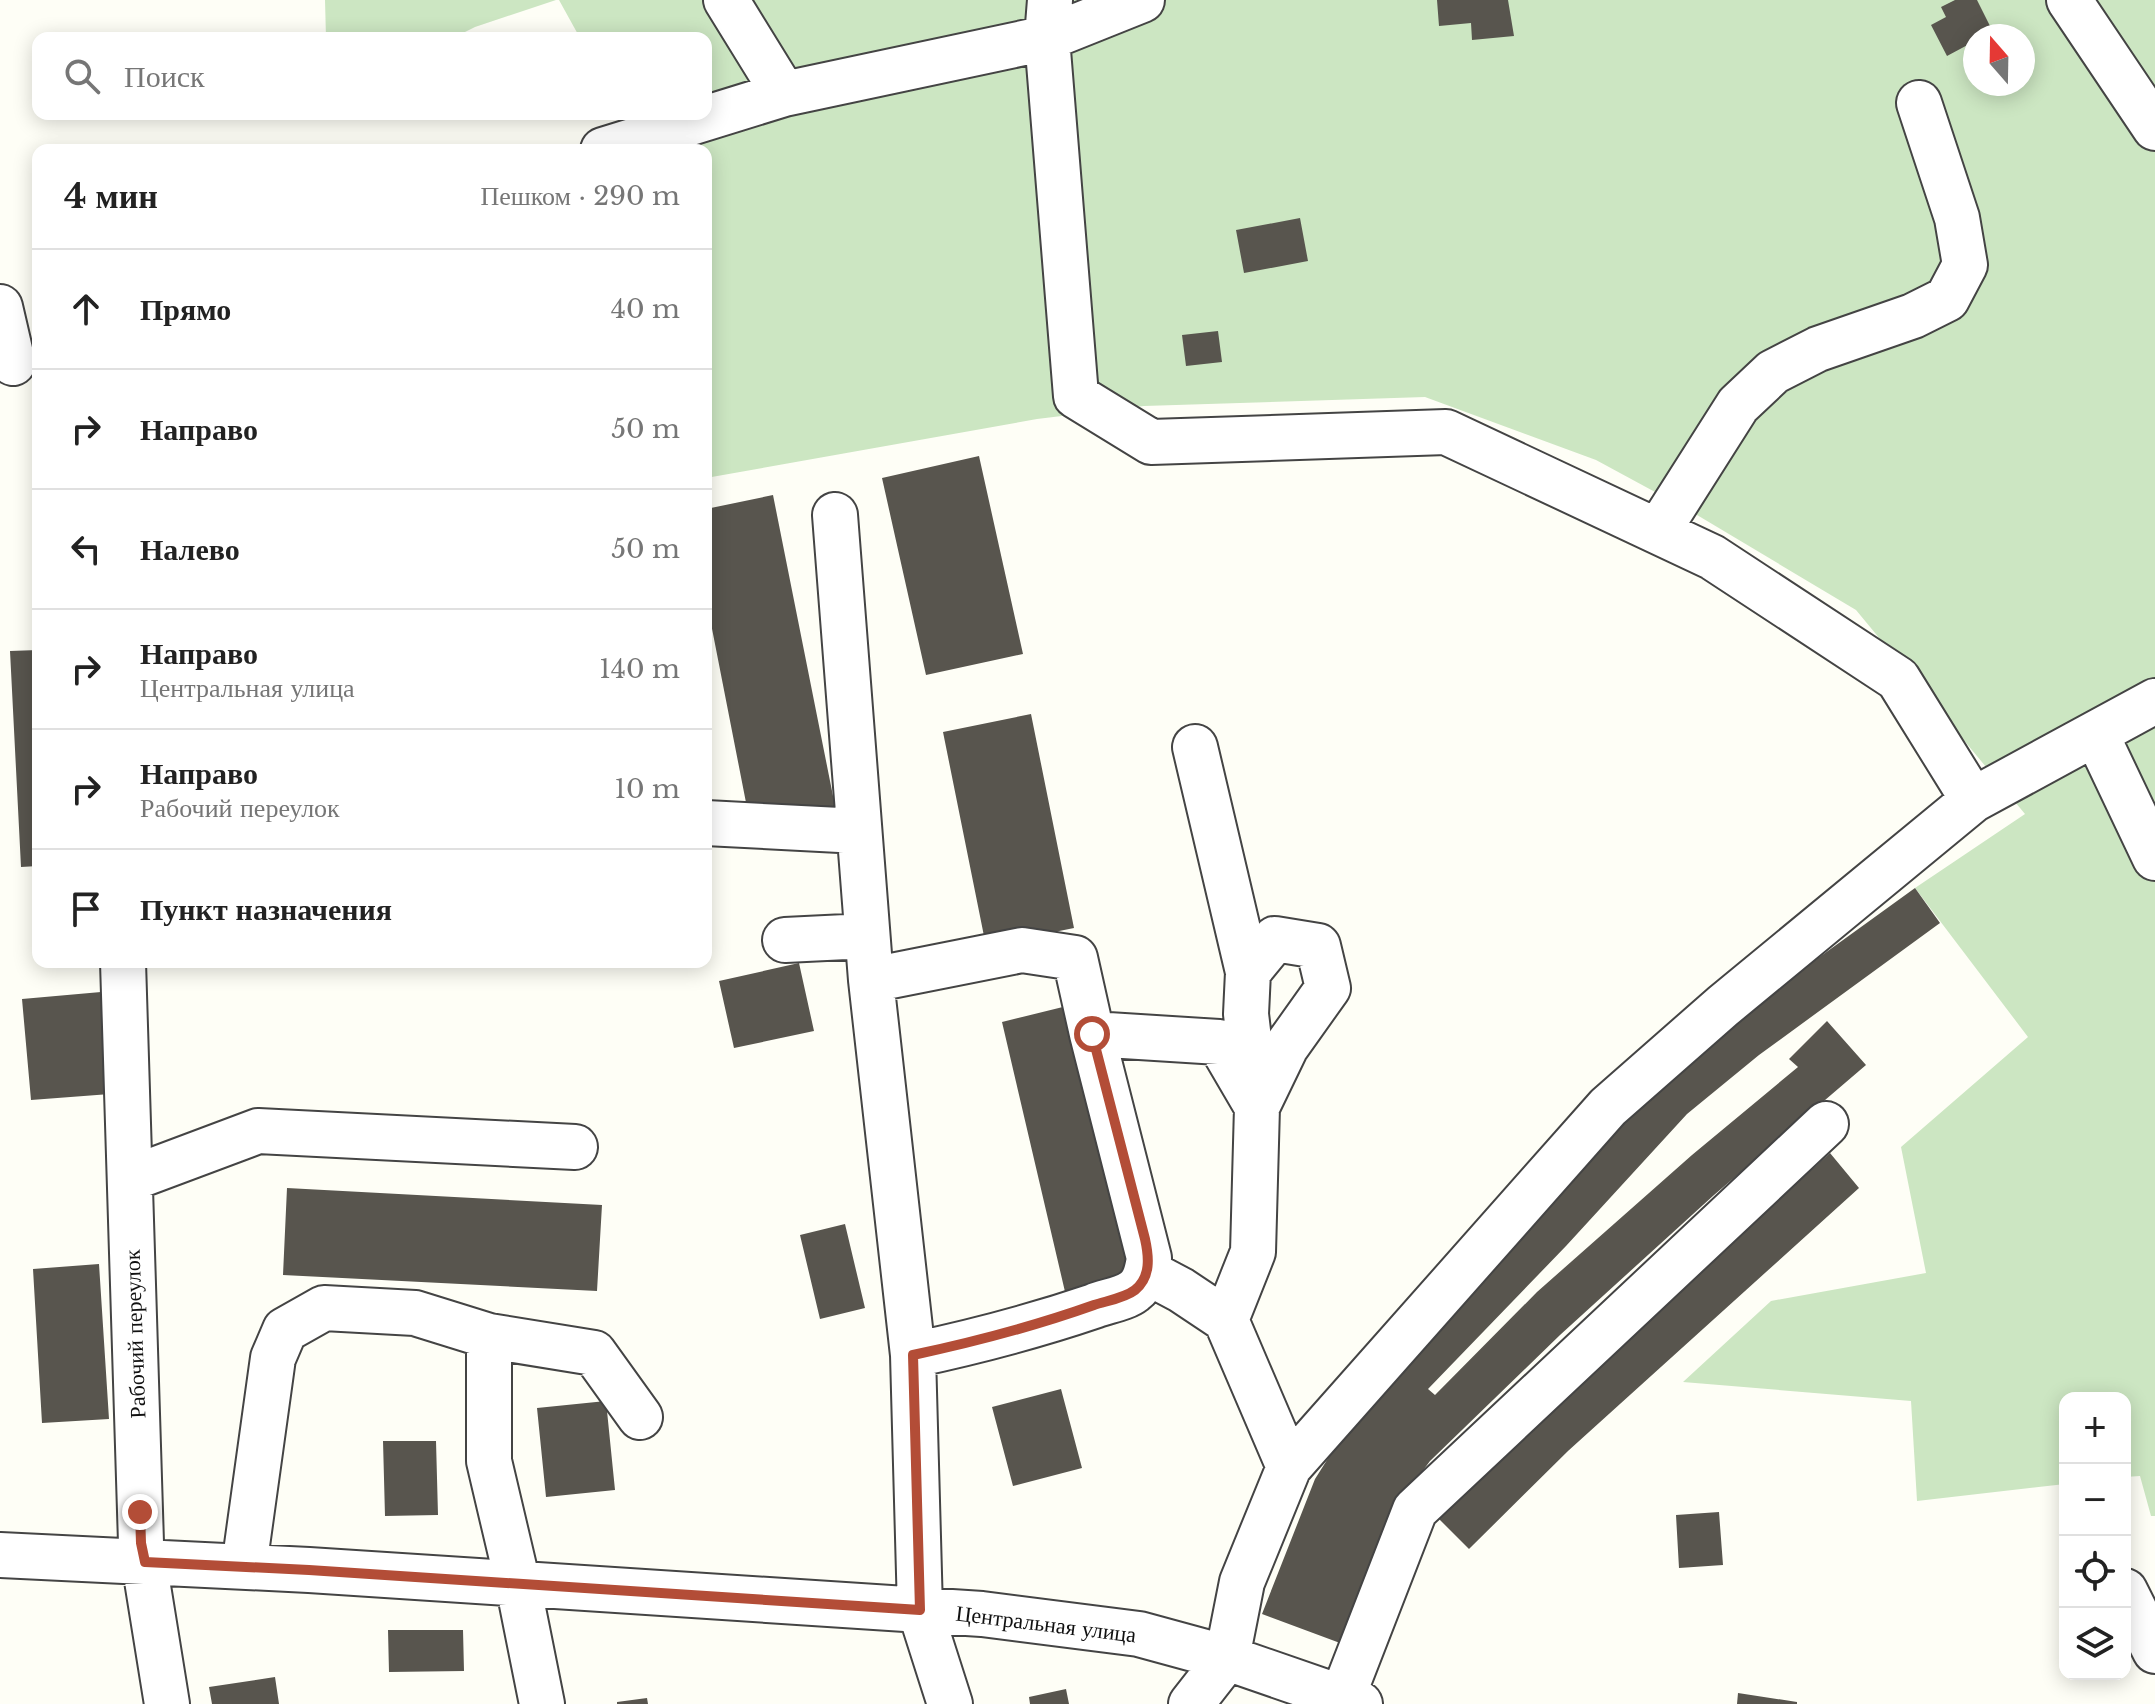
<!DOCTYPE html>
<html lang="ru">
<meta charset="utf-8">
<style>
:root{--surface:#fff;--page:#f6f6f6;--text:#222;--muted:#767676;--line:#e0e0e0}
body{margin:0;font-family:"Libre Baskerville",serif;background:var(--page);color:var(--text)}
.controls{position:absolute;right:24px;bottom:24px;display:grid;overflow:hidden;border-radius:16px;box-shadow:0 4px 20px #0003}
.controls button{width:72px;height:72px;display:grid;place-items:center;padding:0;border:0;border-bottom:2px solid var(--line);background:var(--surface);color:var(--text);font:40px sans-serif}
.compass{position:absolute;left:1963px;top:24px;width:72px;height:72px;border-radius:50%;background:var(--surface);box-shadow:0 4px 20px #0003;rotate:340deg}
.stop{position:absolute;width:24px;height:24px;margin:-18px;border:6px solid #b34d37;border-radius:50%;background:#fff}
.stop.end{background:#b34d37;border-color:#fff;box-shadow:0 2px 8px #0008}
.list{margin:0;padding:0;list-style:none}
h2{display:flex;justify-content:space-between;align-items:center;height:104px;margin:0;padding:0 32px;font-size:34px}
h2 small{font-size:26px;font-weight:400;color:var(--muted)}
.list li{display:grid;grid-template-columns:52px 1fr auto;gap:24px;align-items:center;box-sizing:border-box;height:120px;padding:0 32px;border-top:2px solid var(--line)}
.list b{display:block;font-size:30px;white-space:nowrap}
.list p{margin:0;font-size:26px;white-space:nowrap;color:var(--muted)}
.list em{font-size:26px;font-style:normal;color:var(--muted)}
.icon{flex:none;width:44px;height:44px;fill:none;stroke:currentColor;stroke-width:2;stroke-linecap:round;stroke-linejoin:round}
.map{position:relative;flex:none;width:2155px;height:1704px;overflow:hidden}
.search{position:absolute;background:var(--surface);box-shadow:0 4px 20px #0003;left:32px;top:32px;width:680px;height:88px;display:flex;align-items:center;gap:20px;box-sizing:border-box;padding:0 28px;border-radius:16px;color:var(--muted);font-size:30px}
.panel{position:absolute;background:var(--surface);box-shadow:0 4px 20px #0003;left:32px;top:144px;width:680px;height:824px;border-radius:16px}
.map>svg:first-child{display:block}
.green{fill:#cce6c2;fill-rule:evenodd}
.building{fill:#58554e}
.lines{fill:none;stroke-linecap:round;stroke-linejoin:round}
.minor-casing{stroke:#444;stroke-width:48}
.minor{stroke:#fff;stroke-width:44}
.route{stroke:#b34d37;stroke-width:10}
.labels{text-anchor:middle;dominant-baseline:central;stroke-width:8;stroke-linejoin:round;paint-order:stroke}
.street-label{font-size:22px;fill:#111;stroke:#fff}
</style>
<div class="map">
<svg width="2155" height="1704" viewBox="0 0 2155 1704">
<rect width="100%" height="100%" fill="#fefef6"/>
<path class="green" d="M325,0H556L475,27L453,38H326Z
M559,0H2155V1516H2151L2140,1476L2125,1477V1398H2065V1484L1917,1501L1911,1401L1683,1382L1771,1301L1926,1273L1901,1147L2028,1037L1915,888L2025,814L1856,610L1692,512L1596,460L1425,397L1144,406L1037,419L706,478V150H633L627,121L623,114H706V38H580ZM1975,36H2023V84H1975Z"/>
<path class="building" d="M1437,0H1508L1514,36L1472,40L1471,23L1439,26Z
M1955,0H1977L1995,36H1975V41L1947,56L1931,25L1946,17L1941,7Z
M1300,218L1308,261L1244,273L1236,230Z
M1218,331L1222,362L1186,366L1182,335Z
M979,456L1023,654L926,675L882,478Z
M773,495L835,806L750,823L706,598V509Z
M38,650V866L21,867L10,651Z
M1031,714L1074,928L986,946L943,732Z
M1915,888L1940,923L1759,1055L1687,1114L1566,1246L1428,1389L1435,1395L1537,1292L1692,1155L1798,1067L1789,1059L1827,1021L1866,1065L1714,1195L1560,1335L1430,1461L1390,1515L1340,1643L1262,1614L1315,1479L1365,1400L1536,1212L1658,1086L1735,1018Z
M799,963L814,1031L734,1048L719,981Z
M101,992L110,1094L31,1100L22,999Z
M1075,1004L1139,1279L1066,1296L1002,1022Z
M1830,1153L1859,1188L1568,1451L1469,1549L1438,1518L1540,1416Z
M287,1188L602,1205L597,1291L283,1275Z
M845,1224L865,1308L820,1319L800,1235Z
M99,1264L109,1419L42,1423L33,1269Z
M1061,1389L1082,1468L1013,1486L992,1407Z
M606,1401L615,1490L546,1497L537,1408Z
M383,1441H436L438,1515L385,1516Z
M1719,1512L1723,1565L1679,1568L1676,1515Z
M388,1630H463L464,1671L389,1672Z
M275,1677L279,1704H212L209,1687Z
M1066,1689L1069,1704H1030L1029,1697Z
M1738,1693L1797,1702V1704H1737Z
M647,1698L648,1704H617V1702Z"/>
<g class="lines">
<g class="minor-casing">
<path id="minor" d="M726,0L784,94
M1050,0L1047,38L1076,396L1151,442L1446,432L1712,557L1898,679L1973,800
M2069,0L2155,128
M603,150L784,94L1047,38L1142,0
M0,307L13,363
M835,515L871,980L913,1355L920,1610L950,1704
M1658,531L1738,405L1773,372L1818,349L1913,316L1947,299L1965,265L1957,218L1919,103
M2096,734L2155,858
M1195,747L1248,972
M706,823L859,831
M785,940L867,936
M123,962L141,1543L167,1704
M871,980L1022,950L1075,958L1092,1034L1219,1042L1257,1107L1246,1014L1248,972L1275,939L1318,946L1328,988L1286,1047L1257,1107L1253,1252L1226,1320L1289,1467
M130,1179L258,1131L575,1147
M1147,1272L1181,1290L1226,1320
M913,1355C974,1342 1035,1326 1094,1306C1106,1301 1124,1299 1134,1291C1145,1283 1147,1270 1149,1258L1092,1034
M0,1555L309,1570L982,1614L1139,1634L1227,1658L1360,1704
M244,1567L273,1358L285,1330L324,1308L415,1313L489,1336
M2125,1591L2155,1651
M1342,1698L1415,1510L1826,1124
M542,1704L518,1584L489,1461V1336L594,1353L640,1417
M1191,1704L1227,1658L1242,1582L1289,1467L1608,1107L1723,1006L1973,800L2155,701"/>
</g>
<use href="#minor" class="minor"/>
</g>
<g class="lines">
<path class="route" d="M140,1512L141,1543L145,1562L309,1570L920,1610L913,1355C974,1342 1035,1326 1094,1305C1106,1301 1125,1298 1135,1290C1151,1277 1149,1257 1145,1239L1092,1034"/>
</g>
<g class="labels">
<g class="street-label">
<text transform="translate(135 1334) rotate(-92)">Рабочий переулок</text>
<text transform="translate(1046 1624) rotate(7)">Центральная улица</text>
</g>
</g>
</svg>
<div class="controls">
<button>+</button>
<button>−</button>
<button><svg class="icon" aria-label="locate" viewBox="0 0 24 24"><circle cx="12" cy="12" r="6"/><path d="M12 2v4M12 18v4M2 12h4M18 12h4"/></svg></button>
<button><svg class="icon" aria-label="layers" viewBox="0 0 24 24"><path d="M12 4l9 5-9 5-9-5zM3 14l9 5 9-5"/></svg></button>
</div>
<svg class="compass" viewBox="-18 -18 36 36"><path d="M0-13l5 13h-10z" fill="#e53935"/><path d="M0 13l5-13h-10z" fill="#767676"/></svg>
<div class="stop" style="left:1092px;top:1034px"></div>
<div class="stop end" style="left:140px;top:1512px"></div>
<div class="search"><svg class="icon" aria-label="search" viewBox="0 0 24 24"><circle cx="10" cy="10" r="6"/><path d="M15 15l6 6"/></svg>Поиск</div>
<section class="panel">
<h2>4 мин<small>Пешком · 290 m</small></h2>
<ul class="list">
<li><svg class="icon" aria-label="ahead" viewBox="0 0 24 24"><path d="M12 20V5M6 11l6-6 6 6"/></svg><div><b>Прямо</b></div><em>40 m</em></li>
<li><svg class="icon" aria-label="right" viewBox="0 0 24 24"><path d="M7 20v-9h11M14 6l5 5-5 5"/></svg><div><b>Направо</b></div><em>50 m</em></li>
<li><svg class="icon" aria-label="left" viewBox="0 0 24 24"><path d="M17 20v-9H6M10 6l-5 5 5 5"/></svg><div><b>Налево</b></div><em>50 m</em></li>
<li><svg class="icon" aria-label="right" viewBox="0 0 24 24"><path d="M7 20v-9h11M14 6l5 5-5 5"/></svg><div><b>Направо</b><p>Центральная улица</p></div><em>140 m</em></li>
<li><svg class="icon" aria-label="right" viewBox="0 0 24 24"><path d="M7 20v-9h11M14 6l5 5-5 5"/></svg><div><b>Направо</b><p>Рабочий переулок</p></div><em>10 m</em></li>
<li><svg class="icon" aria-label="arrive" viewBox="0 0 24 24"><path d="M6 21V4h12l-3 4 3 4H6"/></svg><div><b>Пункт назначения</b></div></li>
</ul>
</section>
</div>
